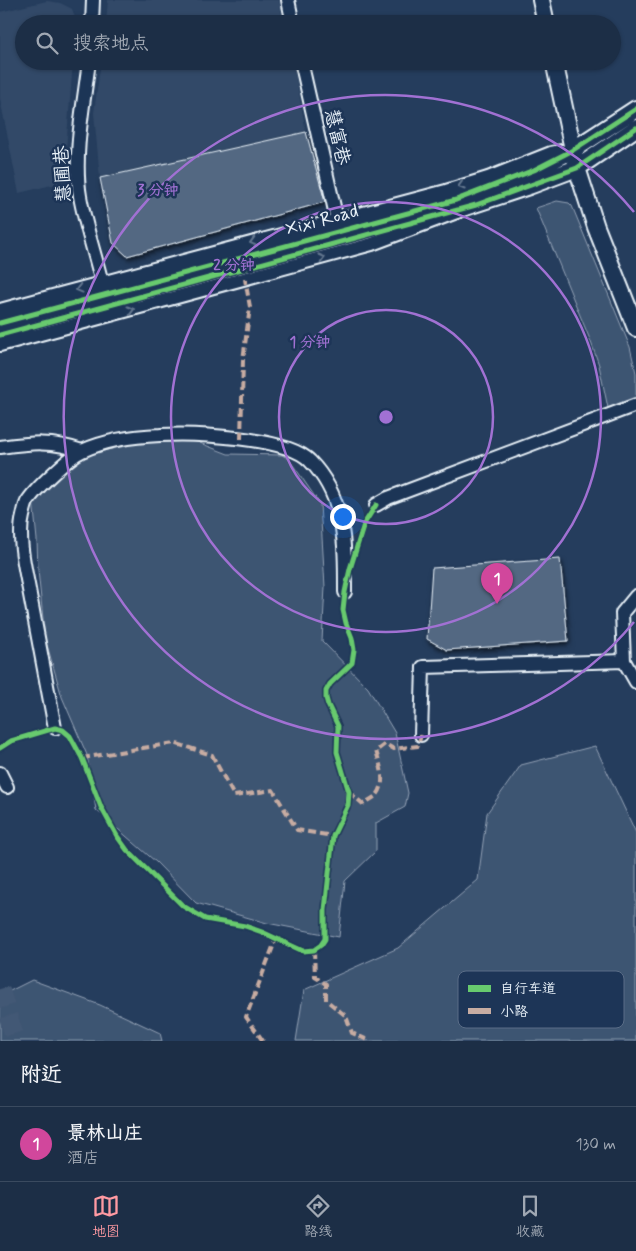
<!DOCTYPE html>
<html lang="zh">
<meta charset="utf-8">
<style>
:root{--surface:#1c2e46;--page:#293a51;--text:#f1f3f6;--muted:#a0a8b3;--line:#3a4a5f;--accent:#ff9aa2}
body{margin:0;font-family:Mynerve,"LXGW WenKai TC",sans-serif;background:var(--page);color:var(--text)}
.you{position:absolute;left:342px;top:516px;width:18px;height:18px;margin:-12px;border:4px solid #fff;border-radius:50%;background:#1a73e8;box-shadow:0 0 0 8px #1a73e833}
.badge{display:grid;place-items:center;width:32px;height:32px;border-radius:50%;background:var(--accent);color:#fff;font-size:16px;font-weight:700}
.pin{position:absolute;translate:-50% -41px;filter:drop-shadow(0 1px 2px #0008)}
.pin::after{content:'';position:absolute;top:26px;width:18px;height:15px;background:inherit;clip-path:polygon(0 0,100% 0,50% 100%)}
.list{margin:0;padding:0;list-style:none}
h2{display:flex;justify-content:space-between;align-items:center;height:65px;margin:0;padding:0 20px;font-size:21px}
h2 small{font-size:16px;font-weight:400;color:var(--muted)}
.list li{display:grid;grid-template-columns:32px 1fr auto;gap:15px;align-items:center;box-sizing:border-box;height:75px;padding:0 20px;border-top:1px solid var(--line)}
.list b{display:block;font-size:19px;white-space:nowrap}
.list p{margin:0;font-size:16px;white-space:nowrap;color:var(--muted)}
.list em{font-size:16px;font-style:normal;color:var(--muted)}
.icon{flex:none;width:28px;height:28px;fill:none;stroke:currentColor;stroke-width:2;stroke-linecap:round;stroke-linejoin:round}
.map{position:relative;flex:none;width:636px;height:1041px;overflow:hidden}
.search{position:absolute;background:var(--surface);box-shadow:0 1px 4px #0004;left:15px;right:15px;top:15px;height:55px;display:flex;align-items:center;gap:12px;box-sizing:border-box;padding:0 18px;border-radius:28px;color:var(--muted);font-size:19px}
.sheet{height:140px;background:var(--surface)}
nav{display:flex;justify-content:space-around;align-items:center;box-sizing:border-box;height:70px;border-top:1px solid var(--line);background:var(--surface);font-size:14px;color:var(--muted)}
nav a{display:grid;justify-items:center;gap:2px}
nav .on{color:var(--accent)}
.map>svg:first-child{display:block}
.built{fill:#334a68}
.green{fill:#3e5472;stroke:#93a2b5}
.building{fill:#536782;stroke:#e8f1f8;filter:url(#shadow)}
.lines{fill:none;stroke-linecap:round;stroke-linejoin:round}
.highway-tunnel{stroke:#425874;stroke-width:19;stroke-dasharray:19 9;stroke-linecap:butt}
.minor-casing{stroke:#e8f1f8;stroke-width:16}
.major-casing{stroke:#e8f1f8;stroke-width:20}
.minor{stroke:#1d3557;stroke-width:12}
.major{stroke:#1d3557;stroke-width:16}
.quiet{stroke:#c7aca2;stroke-width:4;stroke-dasharray:8 4;stroke-linecap:butt}
.cycleway-casing{stroke:#1d3557;stroke-width:8}
.cycleway{stroke:#67ca6e;stroke-width:5}
.oneway{stroke:#64778f}
.ring{fill:none;stroke:#a171d3;stroke-width:2.5}
.labels{text-anchor:middle;dominant-baseline:central;stroke-width:5;stroke-linejoin:round;paint-order:stroke}
.street-label{font-size:19px;fill:#e8f1f8;stroke:#1d3557}
.key{fill:#1d3557;stroke:#5a6d87;stroke-width:1}
.key-label{font-size:14px;fill:#e8f1f8}
.centre{fill:#a171d3;stroke:#1d3557;stroke-width:2.5}
.ring-label{font-size:15px;text-anchor:middle;font-weight:bold;fill:#a171d3;stroke:#1d3557;stroke-width:5;stroke-linejoin:round;paint-order:stroke}
</style>
<div class="map">
<svg width="636" height="1041" viewBox="0 0 636 1041">
<defs>
<filter id="shadow"><feDropShadow dx="1.5" dy="3" stdDeviation="2.5" flood-color="#0009"/></filter>
</defs>
<rect width="100%" height="100%" fill="#253d5d"/>
<filter id="ink" filterUnits="userSpaceOnUse"><feTurbulence type="fractalNoise" baseFrequency=".02" numOctaves="2"/><feDisplacementMap in="SourceGraphic" scale="10" xChannelSelector="R" yChannelSelector="G"/><feConvolveMatrix kernelMatrix="1 2 1 2 8 2 1 2 1" color-interpolation-filters="sRGB"/></filter>
<g filter="url(#ink)">
<path class="built" d="M108,0H279L284,24H106Z
M47,1L60,3L72,9L77,24H24V61H73L66,149L68,181L19,193L0,98V12Z
M101,61H293L306,132L100,178L94,113Z"/>
<path class="green" d="M557,201L569,203L572,206L630,347L636,373V398L608,408L599,365L591,342L536,208Z
M187,438L228,454L282,455L289,459L320,504L325,587L322,641L368,688L395,733L408,793L405,807L376,823V851L345,881L339,937L267,923L196,903L156,862L96,810L87,755L62,697L45,638L38,570L37,540L33,499L75,459L143,440Z
M595,746L636,833V1041H296L304,990L398,948L478,880L487,813L521,765Z
M32,980L100,1005L160,1033L162,1041H0V996Z"/>
<path class="building" d="M306,132L325,202L127,256L113,243L100,178Z
M560,559L568,641L447,650L427,639L432,568Z"/>
<g class="lines">
<path class="highway-tunnel" d="M0,989L16,1041"/>
<g class="minor-casing">
<path id="minor" d="M288,0L293,24
M92,24L93,0
M89,61C84,103 73,155 80,196C85,225 95,254 102,283
M301,61L337,220
M0,310L446,191L488,178L551,153L561,151
M0,345L372,244L465,209
M0,447C30,443 52,440 82,451
M376,505L388,498L636,405
M624,661L622,613L636,596
M55,728C47,684 38,639 30,595C26,572 17,539 23,516C24,512 25,506 27,502C35,489 69,457 82,451C106,440 135,436 160,435C192,433 288,437 310,461C346,498 345,545 345,592
M421,735L423,667L624,661L636,682
M0,773L7,787"/>
</g>
<g class="major-casing">
<path id="major" d="M541,0L546,24
M554,61L577,168L596,227L636,328
M456,210L529,186L577,168L636,128
M82,312L130,299
M0,323L456,200L534,170L573,150L636,109
M0,335L27,327"/>
</g>
<use href="#minor" class="minor"/>
<use href="#major" class="major"/>
<path class="quiet" d="M241,439L243,360L250,307L245,279
M82,758L174,743L212,755L234,796L273,790L297,830L333,836
M349,792L363,804C367,801 374,798 377,795C387,783 380,764 376,751L385,744L394,749L418,746L421,735
M314,950L315,977L326,984V1000L346,1016L352,1033L370,1041
M263,1041L246,1017L276,939"/>
<g class="cycleway-casing">
<path id="cycleway" d="M0,323L456,200L534,170L573,150L636,109
M0,335L476,205L577,168L636,128
M0,748L11,741L55,728L63,730L70,736L82,758L101,807L117,836L127,850L183,906L205,919L245,926L262,932L303,951L314,950L321,945L325,939V910L333,836L348,805L349,792L337,752L338,726L328,705L326,698V691L330,684L352,663L354,650L352,638L346,623L343,610L345,592L350,569L364,524L376,505"/>
</g>
<use href="#cycleway" class="cycleway"/>
</g>
<defs><path id="oneway-chevron" d="M-2-3.5L2.5 0L-2 3.5" fill="none" stroke-width="1.6" stroke-linecap="round" stroke-linejoin="round" transform="scale(1.25)"/></defs>
<g class="oneway">
<use href="#oneway-chevron" transform="translate(461 186) rotate(163)"/>
<use href="#oneway-chevron" transform="translate(253 242) rotate(165)"/>
<use href="#oneway-chevron" transform="translate(322 258) rotate(-15)"/>
<use href="#oneway-chevron" transform="translate(79 289) rotate(165)"/>
<use href="#oneway-chevron" transform="translate(131 310) rotate(-15)"/>
</g>
</g>
<g class="ring">
<circle cx="386" cy="417" r="107"/>
<circle cx="386" cy="417" r="215"/>
<path d="M634 622A322 322 0 1 1 634 212"/>
</g>
<g class="labels">
<g class="street-label">
<text transform="translate(337 137) rotate(77)">慧富巷</text>
<text transform="translate(63 174) rotate(-93)">慧圃巷</text>
<text transform="translate(322 220) rotate(-15)">Xixi Road</text>
</g>
</g>
<rect x="458" y="971" width="166" height="57" rx="8" class="key"/>
<rect x="468" y="985" width="23" height="7" fill="#67ca6e"/>
<rect x="468" y="1008" width="23" height="6" fill="#c7aca2"/>
<g class="key-label">
<text x="500" y="993">自行车道</text>
<text x="500" y="1016">小路</text>
</g>
<circle cx="386" cy="417" r="8" class="centre"/>
<g class="ring-label">
<text x="158" y="195">3 分钟</text>
<text x="234" y="270">2 分钟</text>
<text x="310" y="347">1 分钟</text>
</g>
</svg>
<div class="you"></div>
<div class="pin badge" style="left:497px;top:604px;background:#d1479c">1</div>
<div class="search"><svg class="icon" aria-label="search" viewBox="0 0 24 24"><circle cx="10" cy="10" r="6"/><path d="M15 15l6 6"/></svg>搜索地点</div>
</div>
<section class="sheet">
<h2>附近<small></small></h2>
<ul class="list">
<li><span class="badge" style="background:#d1479c">1</span><div><b>景林山庄</b><p>酒店</p></div><em>130 m</em></li>
</ul>
</section>
<nav>
<a class="on"><svg class="icon" aria-label="map" viewBox="0 0 24 24"><path d="M3 6l6-2 6 2 6-2v14l-6 2-6-2-6 2zM9 4v14M15 6v14"/></svg>地图</a>
<a><svg class="icon" aria-label="directions" viewBox="0 0 24 24"><path d="M12 3l9 9-9 9-9-9zM9 14v-3h6M13 9l2 2-2 2"/></svg>路线</a>
<a><svg class="icon" aria-label="saved" viewBox="0 0 24 24"><path d="M7 4h10v16l-5-4-5 4z"/></svg>收藏</a>
</nav>
